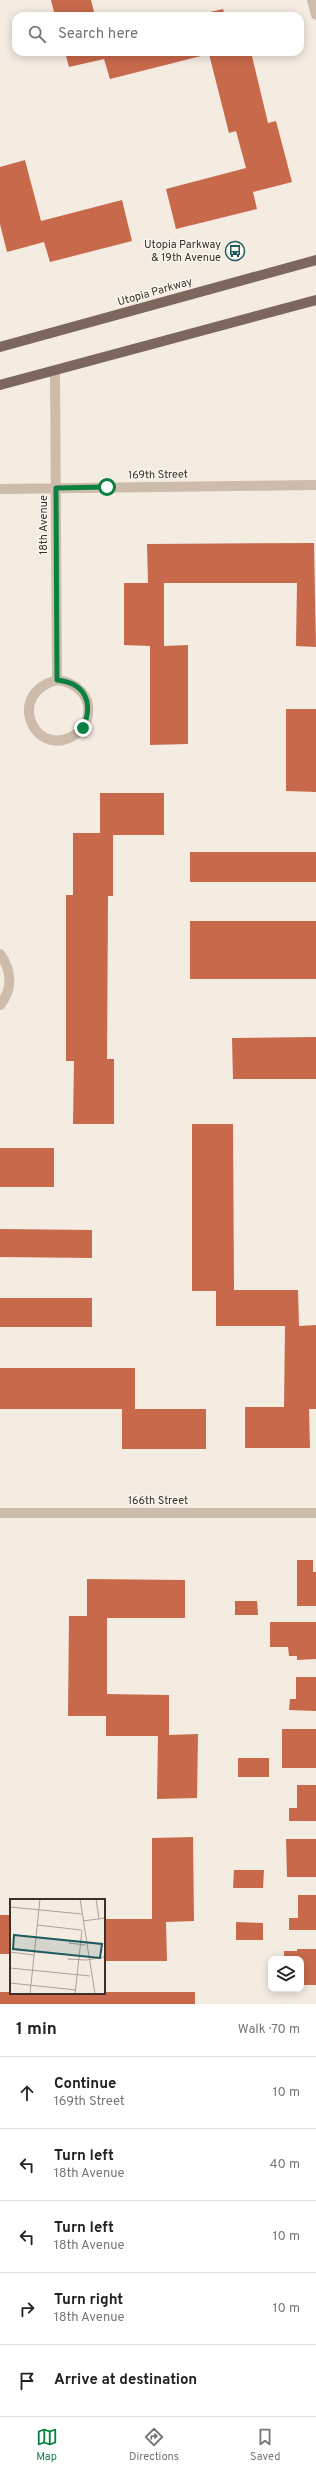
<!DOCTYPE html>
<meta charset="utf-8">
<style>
:root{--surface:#fff;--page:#f2f2f2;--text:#222;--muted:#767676;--line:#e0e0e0;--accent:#0b8043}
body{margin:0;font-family:Overpass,sans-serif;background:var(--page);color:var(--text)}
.controls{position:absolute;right:12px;bottom:12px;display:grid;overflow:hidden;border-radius:8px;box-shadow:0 2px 10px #0003}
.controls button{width:36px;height:36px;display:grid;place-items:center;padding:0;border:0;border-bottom:1px solid var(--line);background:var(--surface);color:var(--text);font:20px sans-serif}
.stop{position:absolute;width:12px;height:12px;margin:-9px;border:3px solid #0b8043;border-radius:50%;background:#fff}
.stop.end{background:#0b8043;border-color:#fff;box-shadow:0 1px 4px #0008}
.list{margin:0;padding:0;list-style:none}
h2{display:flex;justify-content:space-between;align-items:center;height:52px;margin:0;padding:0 16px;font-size:17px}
h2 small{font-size:13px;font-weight:400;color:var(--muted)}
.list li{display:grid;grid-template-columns:26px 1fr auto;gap:12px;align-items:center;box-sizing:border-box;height:72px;padding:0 16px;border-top:1px solid var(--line)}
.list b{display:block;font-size:15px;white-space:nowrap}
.list p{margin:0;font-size:13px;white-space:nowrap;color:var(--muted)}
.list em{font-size:13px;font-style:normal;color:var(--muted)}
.icon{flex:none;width:22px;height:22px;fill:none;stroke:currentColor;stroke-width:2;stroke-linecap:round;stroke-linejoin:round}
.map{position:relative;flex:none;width:316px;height:2004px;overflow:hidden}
.search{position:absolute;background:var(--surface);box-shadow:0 2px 10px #0003;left:12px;right:12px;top:12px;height:44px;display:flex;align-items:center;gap:10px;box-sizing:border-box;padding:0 14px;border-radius:12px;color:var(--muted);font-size:15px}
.sheet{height:412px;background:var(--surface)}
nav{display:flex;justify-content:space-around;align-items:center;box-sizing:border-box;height:56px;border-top:1px solid var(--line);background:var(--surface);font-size:11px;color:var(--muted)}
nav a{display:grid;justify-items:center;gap:2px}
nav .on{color:var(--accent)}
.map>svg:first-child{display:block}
.building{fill:#c8694b}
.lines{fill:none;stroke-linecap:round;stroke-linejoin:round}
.minor{stroke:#cdbbac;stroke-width:10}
.major{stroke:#7d675c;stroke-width:10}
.route{stroke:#0b8043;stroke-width:5}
.labels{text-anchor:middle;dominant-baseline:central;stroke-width:3;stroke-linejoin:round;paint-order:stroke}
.poi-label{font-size:11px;fill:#3b302b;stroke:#fbf5ee;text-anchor:end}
.street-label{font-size:11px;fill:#3b302b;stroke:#fbf5ee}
.inset-road{fill:none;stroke:#aaa098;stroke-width:1}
.view{fill:#1f5a5e;fill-opacity:0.15;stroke:#1f5a5e;stroke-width:2}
.inset-edge{fill:none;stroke:#3b302b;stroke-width:2}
</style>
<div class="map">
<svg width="316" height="2004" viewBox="0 0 316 2004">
<rect width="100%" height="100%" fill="#f4ebe1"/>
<path class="building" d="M51,0H91L95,16H55Z
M223,9L225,16H197V15Z
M65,52H251L268,123L276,121L292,182L253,192L257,209L176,229L166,189L246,168L236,131L229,133L209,54L110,79L104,59L69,67Z
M25,160L41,221L122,200L132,241L50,262L44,242L7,252L0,224V167Z
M314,543L316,647L296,646L297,583H164V646L188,645V744L150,745V646L124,645V583H148L147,544Z
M286,709H316V792L286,791Z
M100,793H164V835H113V896H108L107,1059H114V1124H73L74,1061H66V895H73V833H100Z
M190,852H316V882H190Z
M190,921H316V979H190Z
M316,1037V1079H233L232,1038Z
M192,1124H233L234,1290H298L299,1326L316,1325V1409H309L310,1448H245V1407H284L285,1326H216V1291H192Z
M0,1148H54V1187H0Z
M0,1229L92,1230V1258L0,1257Z
M0,1298H92V1327H0Z
M0,1368H135V1409H206V1449H122V1409H0Z
M297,1560H313V1572H316V1606H297Z
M87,1579L185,1580V1618H107V1694L169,1695V1735L198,1734L197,1798L157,1799L158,1736H106V1716H68L69,1616H87Z
M235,1601H257L258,1615H235Z
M270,1622H316V1659L297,1660V1656H289L288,1647H270Z
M296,1677H316V1711L289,1710L290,1699H296Z
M282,1729H316V1768H282Z
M238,1758H269V1777H238Z
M297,1785H316V1821H289V1808H297Z
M193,1837L194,1921L166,1922L167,1961H104V1919H152V1838Z
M286,1839H316V1877H287Z
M234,1870H264L263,1888H233Z
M298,1895H316V1930H289V1918H298Z
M0,1915H11V1954H0Z
M236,1922L263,1923V1940H236Z
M297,1949H316V1985H301V1959H284V1951H297Z
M0,1992H195V2004H0Z"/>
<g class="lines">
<path class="minor" d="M312,0L316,15
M55,371L57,680C6,693 33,756 71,737C79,733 84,727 87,719C93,697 77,682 57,680
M0,489L316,485
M0,954C12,971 13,989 0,1005
M0,1513H316"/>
<path class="major" d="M0,347L316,260
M0,385L316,300"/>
</g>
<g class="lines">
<path class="route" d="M83,728C94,702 85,683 57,680L56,488L107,487"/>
</g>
<defs>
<g id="bus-ring" transform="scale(1)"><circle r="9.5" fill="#fbf5ee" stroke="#1f5a5e" stroke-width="1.5"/><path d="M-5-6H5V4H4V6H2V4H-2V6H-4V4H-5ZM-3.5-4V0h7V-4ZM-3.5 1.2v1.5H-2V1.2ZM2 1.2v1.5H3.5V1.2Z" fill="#1f5a5e"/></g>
</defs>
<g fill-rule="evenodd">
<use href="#bus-ring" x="235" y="251"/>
</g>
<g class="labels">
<g class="poi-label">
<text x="221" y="245">Utopia Parkway<tspan x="221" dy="13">&amp; 19th Avenue</tspan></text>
</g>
<g class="street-label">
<text transform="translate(155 292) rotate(-16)">Utopia Parkway</text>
<text transform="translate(158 475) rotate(-1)">169th Street</text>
<text transform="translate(44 525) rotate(-90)">18th Avenue</text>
<text x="158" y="1501">166th Street</text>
</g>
</g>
<g transform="translate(10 1899)">
<rect width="95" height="95" fill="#f4ebe1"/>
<path class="inset-road" d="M70,0L85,95M86,0L89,20M0,8L72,15M73,22L95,19M27,26L71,31M62,45L59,44L75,46M0,53L24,56M60,60H58L76,61L95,58M0,69L80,77M0,84L66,91M20,95L30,0M65,95L72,31"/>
<path class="view" d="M4,36L92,45L90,59L3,50Z"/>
<rect width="95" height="95" class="inset-edge"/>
</g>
</svg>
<div class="controls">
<button><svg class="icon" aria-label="layers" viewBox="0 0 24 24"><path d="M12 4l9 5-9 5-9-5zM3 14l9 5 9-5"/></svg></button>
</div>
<div class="stop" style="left:107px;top:487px"></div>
<div class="stop end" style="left:83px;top:728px"></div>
<div class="search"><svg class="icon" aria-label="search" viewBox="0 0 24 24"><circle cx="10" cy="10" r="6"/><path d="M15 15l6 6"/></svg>Search here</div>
</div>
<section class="sheet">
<h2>1 min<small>Walk · 70 m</small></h2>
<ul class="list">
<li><svg class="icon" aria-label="ahead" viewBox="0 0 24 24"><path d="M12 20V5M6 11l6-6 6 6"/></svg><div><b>Continue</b><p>169th Street</p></div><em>10 m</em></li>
<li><svg class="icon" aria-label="left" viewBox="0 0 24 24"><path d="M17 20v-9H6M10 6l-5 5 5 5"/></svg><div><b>Turn left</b><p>18th Avenue</p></div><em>40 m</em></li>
<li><svg class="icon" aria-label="left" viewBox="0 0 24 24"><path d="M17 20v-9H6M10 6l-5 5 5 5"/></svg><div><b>Turn left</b><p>18th Avenue</p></div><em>10 m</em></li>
<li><svg class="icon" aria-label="right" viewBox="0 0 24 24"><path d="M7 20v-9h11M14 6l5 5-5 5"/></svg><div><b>Turn right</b><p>18th Avenue</p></div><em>10 m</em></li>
<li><svg class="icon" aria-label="arrive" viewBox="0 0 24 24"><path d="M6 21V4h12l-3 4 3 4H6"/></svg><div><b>Arrive at destination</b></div></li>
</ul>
</section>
<nav>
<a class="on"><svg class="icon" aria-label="map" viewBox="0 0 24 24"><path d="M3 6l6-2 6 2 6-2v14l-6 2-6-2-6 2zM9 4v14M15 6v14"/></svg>Map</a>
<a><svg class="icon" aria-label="directions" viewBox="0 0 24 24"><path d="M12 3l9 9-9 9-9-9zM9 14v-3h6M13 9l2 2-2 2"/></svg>Directions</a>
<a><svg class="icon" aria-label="saved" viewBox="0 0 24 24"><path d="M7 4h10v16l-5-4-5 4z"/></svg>Saved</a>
</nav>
